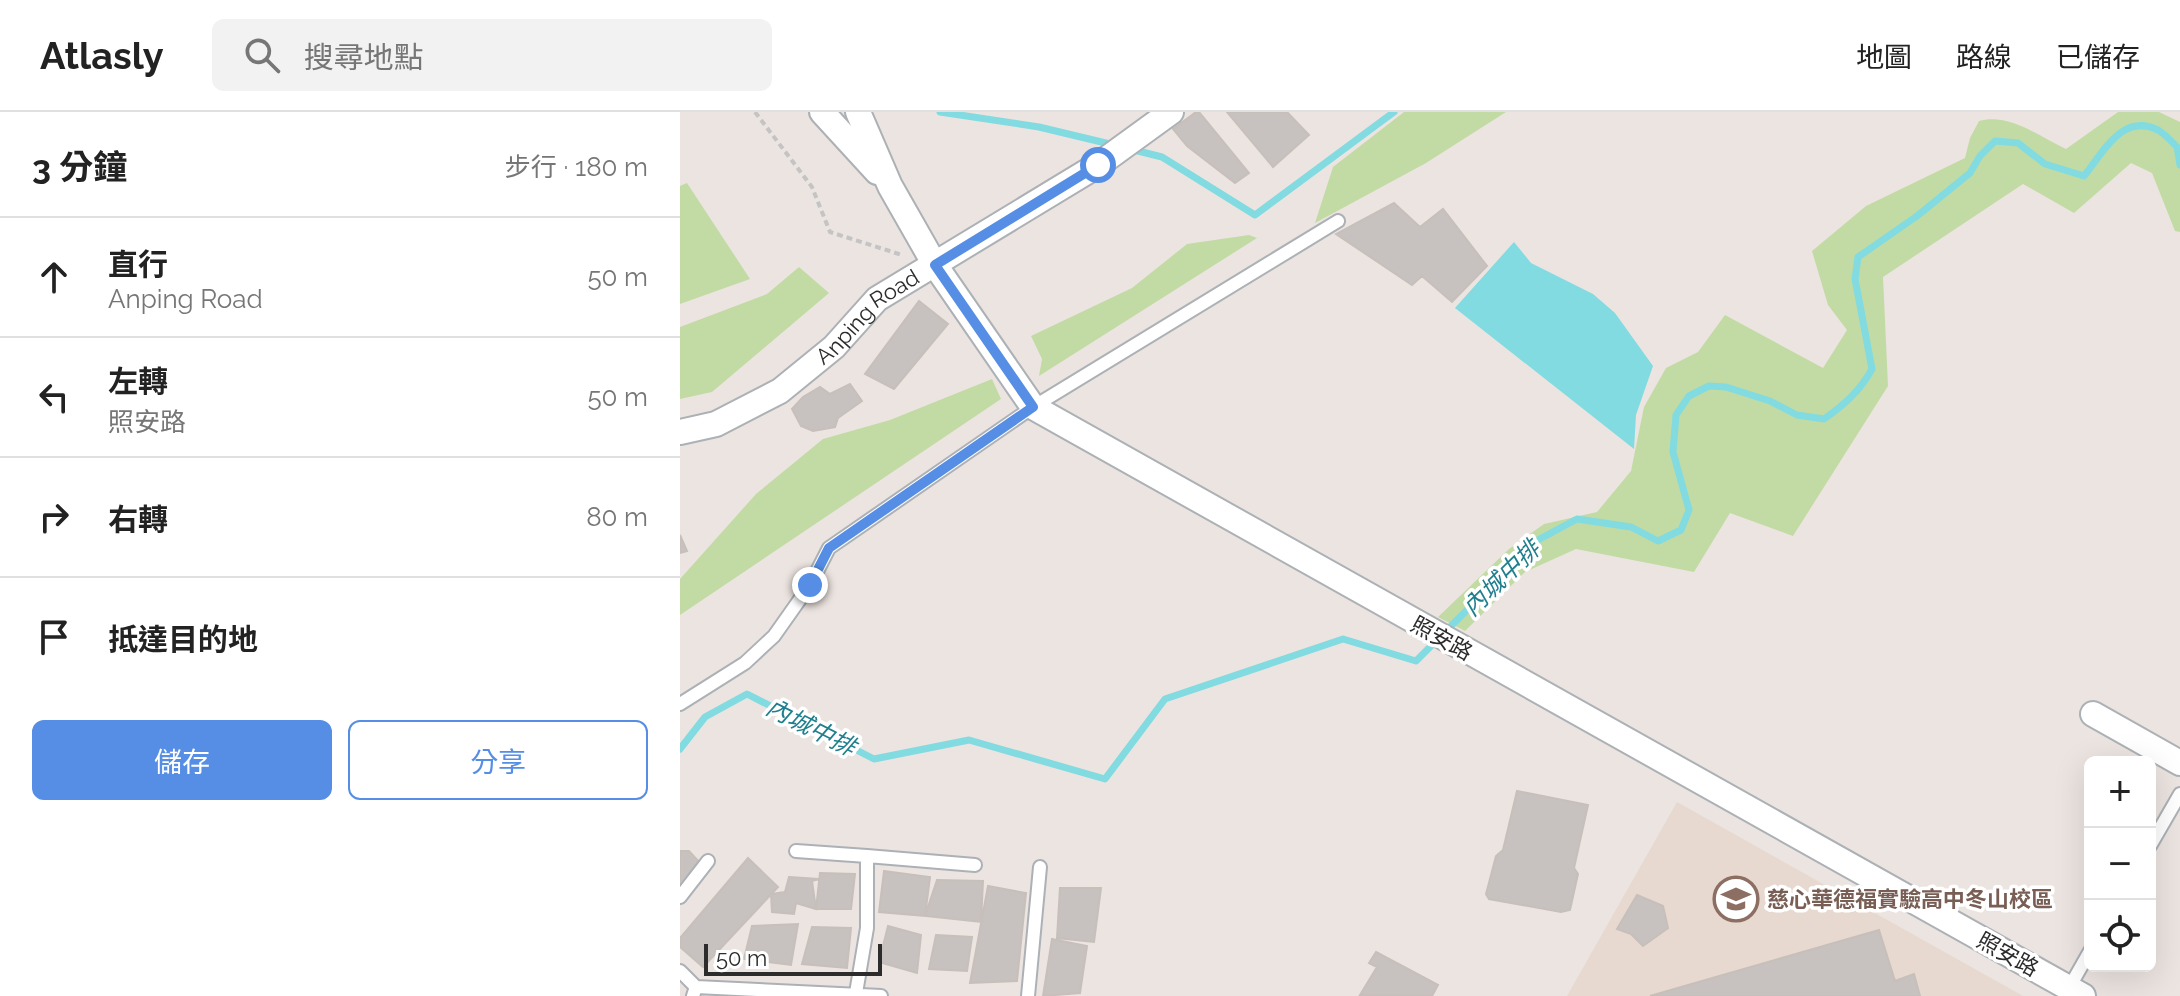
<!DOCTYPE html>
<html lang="zh-TW">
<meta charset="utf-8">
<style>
:root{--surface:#fff;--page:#f2f2f2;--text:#222;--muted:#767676;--line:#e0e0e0;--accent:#558ee4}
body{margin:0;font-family:Raleway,"Noto Sans TC",sans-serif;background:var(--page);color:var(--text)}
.controls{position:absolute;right:24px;bottom:24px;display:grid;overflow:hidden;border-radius:12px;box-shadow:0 8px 32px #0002}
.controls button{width:72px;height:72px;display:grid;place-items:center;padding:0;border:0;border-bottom:2px solid var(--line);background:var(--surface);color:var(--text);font:40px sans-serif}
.scale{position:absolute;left:24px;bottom:20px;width:178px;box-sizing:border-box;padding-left:8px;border:4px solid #2c2c2c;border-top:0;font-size:22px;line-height:28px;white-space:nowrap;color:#2c2c2c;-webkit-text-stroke:6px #fff;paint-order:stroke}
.stop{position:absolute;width:24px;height:24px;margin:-18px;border:6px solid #558ee4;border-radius:50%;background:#fff}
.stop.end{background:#558ee4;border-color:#fff;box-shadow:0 2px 8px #0008}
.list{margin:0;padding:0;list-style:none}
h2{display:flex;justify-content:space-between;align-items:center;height:104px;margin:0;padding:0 32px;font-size:34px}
h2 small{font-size:26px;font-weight:400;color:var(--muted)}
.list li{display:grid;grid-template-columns:52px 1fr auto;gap:24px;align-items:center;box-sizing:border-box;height:120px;padding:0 32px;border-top:2px solid var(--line)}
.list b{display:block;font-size:30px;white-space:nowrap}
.list p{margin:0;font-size:26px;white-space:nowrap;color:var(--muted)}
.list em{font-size:26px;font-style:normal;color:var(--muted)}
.actions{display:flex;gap:16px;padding:24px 32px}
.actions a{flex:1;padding:18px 0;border:2px solid var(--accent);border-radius:12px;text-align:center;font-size:28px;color:var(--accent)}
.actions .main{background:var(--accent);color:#fff}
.icon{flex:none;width:44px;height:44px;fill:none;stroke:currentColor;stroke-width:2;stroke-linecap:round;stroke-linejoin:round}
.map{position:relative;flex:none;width:1500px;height:884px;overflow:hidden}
header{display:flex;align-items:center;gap:48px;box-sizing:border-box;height:112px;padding:0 40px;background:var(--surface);border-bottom:2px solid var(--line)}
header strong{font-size:38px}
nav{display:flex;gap:44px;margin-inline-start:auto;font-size:28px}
.search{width:560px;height:72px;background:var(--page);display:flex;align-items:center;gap:20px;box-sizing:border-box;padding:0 28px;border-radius:12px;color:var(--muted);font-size:30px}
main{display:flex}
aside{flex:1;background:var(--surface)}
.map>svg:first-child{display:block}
.education{fill:#e7d9cf}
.green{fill:#c2dba4}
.water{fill:#81dbe0}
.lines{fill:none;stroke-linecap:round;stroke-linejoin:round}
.stream{stroke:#81dbe0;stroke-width:7}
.building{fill:#c7c1bf;stroke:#c7bfba;stroke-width:2}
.service-casing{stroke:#acb1b6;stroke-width:16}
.minor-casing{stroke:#acb1b6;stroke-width:28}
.path{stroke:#c4c4c4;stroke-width:4;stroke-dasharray:6 4;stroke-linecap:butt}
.service{stroke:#fff;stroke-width:12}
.minor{stroke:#fff;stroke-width:24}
.route{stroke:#558ee4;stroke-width:10}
.labels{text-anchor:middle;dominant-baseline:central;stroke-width:7;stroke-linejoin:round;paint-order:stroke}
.street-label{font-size:22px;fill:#2c2c2c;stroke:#fff}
.education-label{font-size:22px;font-weight:bold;fill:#785e54;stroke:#fff;text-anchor:start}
.water-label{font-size:24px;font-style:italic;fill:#1f7f8d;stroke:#fff}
</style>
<header>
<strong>Atlasly</strong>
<div class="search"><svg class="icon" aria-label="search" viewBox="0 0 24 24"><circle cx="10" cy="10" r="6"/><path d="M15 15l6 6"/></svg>搜尋地點</div>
<nav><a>地圖</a><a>路線</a><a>已儲存</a></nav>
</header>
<main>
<aside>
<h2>3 分鐘<small>步行 · 180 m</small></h2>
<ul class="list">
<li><svg class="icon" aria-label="ahead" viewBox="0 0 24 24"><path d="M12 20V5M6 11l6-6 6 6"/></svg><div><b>直行</b><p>Anping Road</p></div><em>50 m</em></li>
<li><svg class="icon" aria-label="left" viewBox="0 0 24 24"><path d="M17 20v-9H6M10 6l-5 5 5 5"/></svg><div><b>左轉</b><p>照安路</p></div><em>50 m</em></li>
<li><svg class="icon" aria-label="right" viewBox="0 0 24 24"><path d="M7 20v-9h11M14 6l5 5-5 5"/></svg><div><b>右轉</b></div><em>80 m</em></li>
<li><svg class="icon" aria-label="arrive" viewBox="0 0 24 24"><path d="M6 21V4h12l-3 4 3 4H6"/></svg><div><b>抵達目的地</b></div></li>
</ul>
<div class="actions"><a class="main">儲存</a><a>分享</a></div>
</aside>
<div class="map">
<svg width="1500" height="884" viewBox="0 0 1500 884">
<rect width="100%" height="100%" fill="#ece4e0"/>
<path class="education" d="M997,690L1343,884H887Z"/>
<path class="green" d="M724,0H826L746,51L635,111L653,55Z
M1438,0H1479L1500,10V120L1495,119L1472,61L1451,51L1394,101L1343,72L1203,165L1208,274L1113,424L1050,401L1014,460L896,437L845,460L785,519L758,505L829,437L864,412L917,400L951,359L964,295L986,256L1018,240L1045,203L1143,256L1167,218L1148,193L1132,139L1186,94L1285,46L1290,26L1299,9C1330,1 1358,24 1386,37Z
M7,71L70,167L0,192V74Z
M569,123L577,126L359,264L362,247L351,224L452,176L507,132Z
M119,155L149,181L32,280L0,287V215L87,182Z
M312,267L321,287L0,503V467L76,382L143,327L210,308Z"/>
<path class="water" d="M834,130L851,151L913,182L935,201L973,254L956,303L954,337L775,196Z"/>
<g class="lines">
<path class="stream" d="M260,0L359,15L434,33
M450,37L482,45L575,103L714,0
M0,637L25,605L67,582L194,647L289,628L425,667L485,587L663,527L736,549L856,429L897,407L951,415L978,429L1001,418L1009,398L993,340L996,303L1009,284L1029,274L1046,275L1090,289L1117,303L1144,307C1164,293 1180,279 1192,257L1175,167L1178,145L1237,104L1290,61L1300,44L1315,29L1338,31L1365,52L1404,64C1423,41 1442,0 1478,18C1485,22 1492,30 1497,35L1500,53"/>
</g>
<path class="building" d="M516,0H519L569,61L555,71L507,34L493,17Z
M547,0H607L629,23L593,55Z
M714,91L740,115L763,97L807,154L772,190L742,164L732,173L656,122Z
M239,189L268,212L214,277L185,262Z
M170,272L182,289L158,306L155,315L133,319L121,314L112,297L123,285L140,275L150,282Z
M0,423L7,439L0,441Z
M837,679L908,693L894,756L898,762L890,798L881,800L809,787L806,782L816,744L823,738Z
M0,739H9L21,752L0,777Z
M68,746L98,775L23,855L0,835V826Z
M204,759L250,765L245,804L199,800Z
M140,761L175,762L171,797H136Z
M109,765L139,767L132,769L136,797L116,791L114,802L92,800L91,782L105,780Z
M257,768L303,769L301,810L245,804Z
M308,774L346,781L337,869L290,871Z
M380,776H421L414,830L377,826Z
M957,783L983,794L988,816L963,834L951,822L937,817Z
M118,812L111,853L64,847L72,814Z
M208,814L241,823L237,861L199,850Z
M132,815L171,816L167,856L122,852Z
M1199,818L1215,869L1234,862L1240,884H970Z
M256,823L292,825L287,859L249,857Z
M372,827L407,834L400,881L363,884Z
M696,840L758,873L752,884L680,883L697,855L689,851Z"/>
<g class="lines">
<g class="service-casing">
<path id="service" d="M0,592L65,551L94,524L130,473L149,436L353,295L658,109
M1470,734L1500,682
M116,739L187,744
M0,785L28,749
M0,859L16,875
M1389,876L1410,839
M176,881L187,816V744L295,753
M13,884L16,875L201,884
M348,884L360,755"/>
</g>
<g class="minor-casing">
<g id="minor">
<path d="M142,0L197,60"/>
<path d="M178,0L210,74L255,153L353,295L1403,884"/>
<path id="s1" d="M0,320L36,312L100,279L154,235L197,187L418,53L491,0"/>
<path d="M1413,602L1500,651"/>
</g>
</g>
<path class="path" d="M75,0L132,75L150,120L222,143"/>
<use href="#service" class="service"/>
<use href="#minor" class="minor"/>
</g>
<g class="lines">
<path class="route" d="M130,473L149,436L353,295L255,153L418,53"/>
</g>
<defs>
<g id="school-ring" transform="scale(2.3)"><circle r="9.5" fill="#fff" stroke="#8d6e63" stroke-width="1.5"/><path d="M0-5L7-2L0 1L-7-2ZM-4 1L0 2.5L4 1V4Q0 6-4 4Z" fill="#8d6e63"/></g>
</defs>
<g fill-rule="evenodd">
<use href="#school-ring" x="1056" y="787"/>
</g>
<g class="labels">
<g class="street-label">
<text stroke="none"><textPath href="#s1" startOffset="224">Anping Road</textPath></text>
<text transform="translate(762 526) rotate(29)">照安路</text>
<text transform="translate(1328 842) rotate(29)">照安路</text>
</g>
<g class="education-label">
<text x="1087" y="787">慈心華德福實驗高中冬山校區</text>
</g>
<g class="water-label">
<text transform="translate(821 466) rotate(-44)">內城中排</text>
<text transform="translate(131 615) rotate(27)">內城中排</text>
</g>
</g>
</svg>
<div class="controls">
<button>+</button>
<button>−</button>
<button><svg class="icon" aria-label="locate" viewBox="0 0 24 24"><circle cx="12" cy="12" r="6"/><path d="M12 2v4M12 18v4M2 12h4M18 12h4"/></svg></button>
</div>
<div class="scale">50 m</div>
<div class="stop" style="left:418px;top:53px"></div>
<div class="stop end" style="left:130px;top:473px"></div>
</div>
</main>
